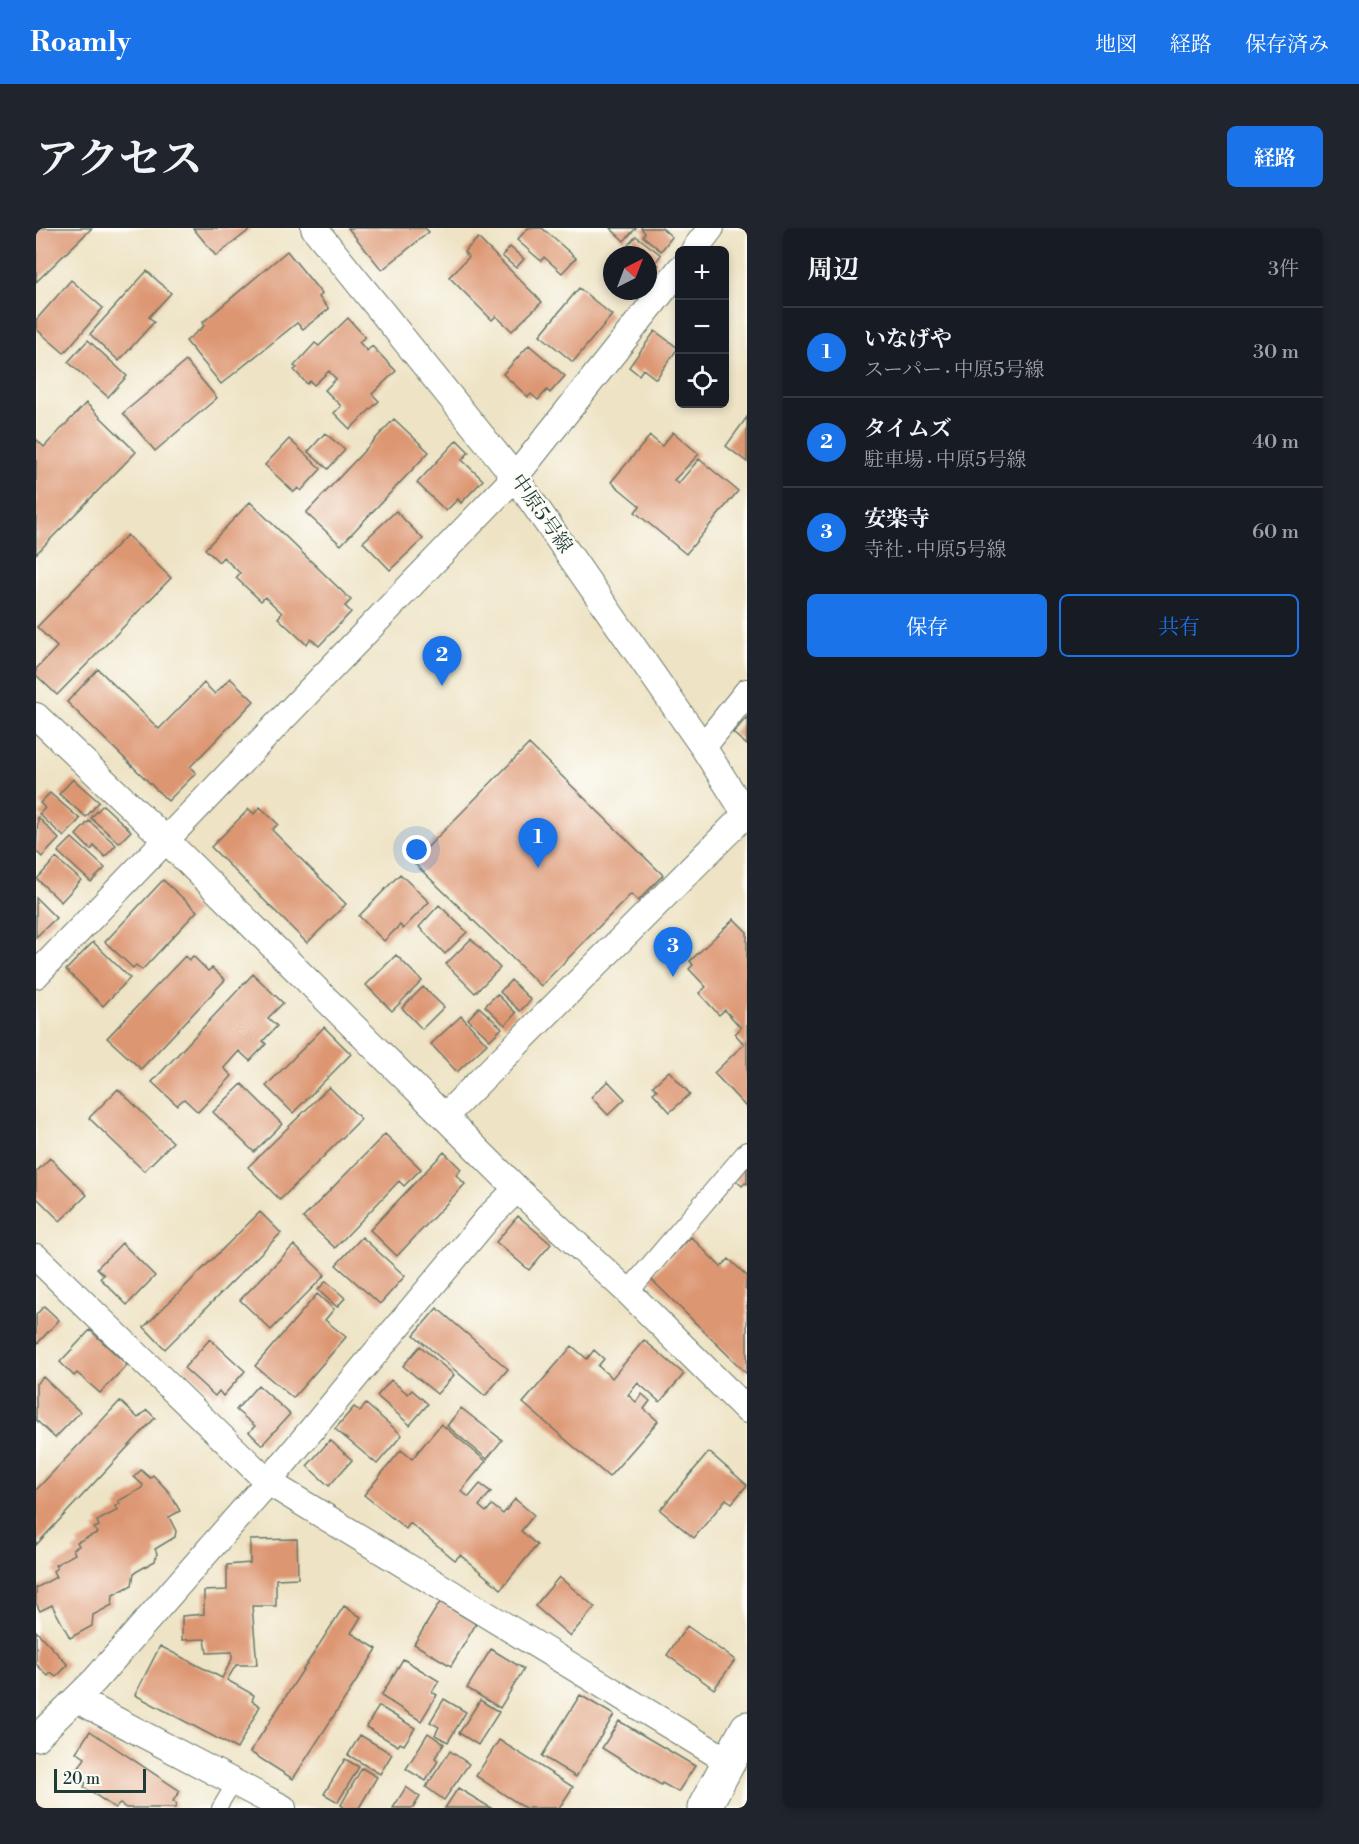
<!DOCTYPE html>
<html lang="ja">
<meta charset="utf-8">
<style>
:root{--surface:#171b24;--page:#20242c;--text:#f1f3f6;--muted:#9ea1a6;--line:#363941;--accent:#1a73e8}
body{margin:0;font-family:"Libre Bodoni","Noto Serif JP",serif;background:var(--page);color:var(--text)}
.controls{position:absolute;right:18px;top:18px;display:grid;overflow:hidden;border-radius:9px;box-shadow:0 3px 9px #0003}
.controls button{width:54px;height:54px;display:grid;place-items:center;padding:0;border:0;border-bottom:2px solid var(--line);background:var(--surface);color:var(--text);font:30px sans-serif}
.compass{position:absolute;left:567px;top:18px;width:54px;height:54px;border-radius:50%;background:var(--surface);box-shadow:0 3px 9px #0003;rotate:42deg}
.scale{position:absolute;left:18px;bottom:15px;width:92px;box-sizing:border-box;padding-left:6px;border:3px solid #1f3d34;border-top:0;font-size:16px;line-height:21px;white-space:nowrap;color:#1f3d34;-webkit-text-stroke:4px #fdfcf7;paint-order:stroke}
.you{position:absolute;left:381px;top:622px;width:21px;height:21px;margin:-15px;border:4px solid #fff;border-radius:50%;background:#1a73e8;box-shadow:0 0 0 9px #1a73e833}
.badge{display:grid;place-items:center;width:39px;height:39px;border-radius:50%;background:var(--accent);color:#fff;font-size:20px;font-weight:700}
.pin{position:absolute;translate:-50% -50px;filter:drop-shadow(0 2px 3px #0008)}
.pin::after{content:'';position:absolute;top:32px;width:21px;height:18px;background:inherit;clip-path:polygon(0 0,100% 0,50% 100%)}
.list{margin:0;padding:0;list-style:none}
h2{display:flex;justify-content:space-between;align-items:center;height:78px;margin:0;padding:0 24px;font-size:26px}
h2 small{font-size:20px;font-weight:400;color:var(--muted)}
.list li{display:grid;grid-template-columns:39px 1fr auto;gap:18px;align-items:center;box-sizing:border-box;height:90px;padding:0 24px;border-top:2px solid var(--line)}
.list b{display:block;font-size:22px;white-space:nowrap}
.list p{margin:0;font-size:20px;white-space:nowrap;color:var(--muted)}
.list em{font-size:20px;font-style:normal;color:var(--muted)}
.actions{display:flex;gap:12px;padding:18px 24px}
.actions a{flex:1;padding:14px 0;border:2px solid var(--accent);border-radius:9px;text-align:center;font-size:21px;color:var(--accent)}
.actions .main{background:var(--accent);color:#fff}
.icon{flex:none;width:33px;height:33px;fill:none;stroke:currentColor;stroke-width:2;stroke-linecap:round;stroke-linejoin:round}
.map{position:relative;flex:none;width:711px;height:1580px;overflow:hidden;border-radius:9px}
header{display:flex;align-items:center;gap:36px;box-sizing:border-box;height:84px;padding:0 30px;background:var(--accent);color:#fff}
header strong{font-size:28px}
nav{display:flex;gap:33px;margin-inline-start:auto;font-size:21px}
.intro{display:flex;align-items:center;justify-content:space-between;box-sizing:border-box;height:144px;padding:0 36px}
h1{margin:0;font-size:42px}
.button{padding:15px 27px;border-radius:9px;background:var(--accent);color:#fff;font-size:21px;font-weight:700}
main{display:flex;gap:36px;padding:0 36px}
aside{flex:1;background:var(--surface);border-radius:9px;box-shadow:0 3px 9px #0003}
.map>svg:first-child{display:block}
.building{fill:#dd9672}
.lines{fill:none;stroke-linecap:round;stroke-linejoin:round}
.service-casing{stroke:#677767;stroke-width:16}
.pedestrian-casing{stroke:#677767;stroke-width:22}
.minor-casing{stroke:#677767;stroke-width:28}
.tertiary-casing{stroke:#677767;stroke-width:35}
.service{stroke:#fff;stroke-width:14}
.pedestrian{stroke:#fff;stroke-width:20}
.minor{stroke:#fff;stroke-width:26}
.tertiary{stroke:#fff;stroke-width:33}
.labels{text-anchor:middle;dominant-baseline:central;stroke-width:4.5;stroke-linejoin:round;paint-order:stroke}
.street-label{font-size:20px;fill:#1f3d34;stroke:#fdfcf7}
</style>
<header>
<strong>Roamly</strong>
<nav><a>地図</a><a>経路</a><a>保存済み</a></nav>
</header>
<div class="intro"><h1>アクセス</h1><a class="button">経路</a></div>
<main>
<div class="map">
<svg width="711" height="1580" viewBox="0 0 711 1580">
<rect width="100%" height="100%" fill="#fdfcf7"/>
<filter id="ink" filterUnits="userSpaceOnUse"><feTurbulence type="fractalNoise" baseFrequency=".0167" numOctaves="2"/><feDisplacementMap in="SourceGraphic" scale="12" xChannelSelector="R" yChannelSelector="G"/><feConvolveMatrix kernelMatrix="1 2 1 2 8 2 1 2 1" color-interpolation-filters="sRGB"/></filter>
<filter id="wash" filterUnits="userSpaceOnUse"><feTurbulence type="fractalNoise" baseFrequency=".008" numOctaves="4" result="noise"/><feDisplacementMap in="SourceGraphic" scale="24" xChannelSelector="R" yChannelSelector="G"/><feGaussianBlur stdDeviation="1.35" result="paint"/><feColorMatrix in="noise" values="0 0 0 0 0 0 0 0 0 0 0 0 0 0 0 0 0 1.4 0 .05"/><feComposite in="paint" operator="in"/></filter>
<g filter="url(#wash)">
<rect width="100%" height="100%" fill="#eee3c5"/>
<g id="blocks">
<path class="building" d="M6,0H56L0,54V6Z
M157,0H216L180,28Z
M312,0H389L393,4L346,42Z
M492,0H506L540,30L526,45L508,29L505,33L481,12Z
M574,0H600L588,13Z
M605,0H626L636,9L625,23L607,8L609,5Z
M600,8L625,27L619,35L623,37L618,43L614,40L612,43V27H597L589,21Z
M442,10L506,74L476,103L460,88L456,92L413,49L433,29L428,24Z
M474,19L488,31L480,40L466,28Z
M251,23L286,66L283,69L293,81L267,101L261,95L185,156L150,113L168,98L166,95Z
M111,43L135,65L113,89L118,94L83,133L54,106Z
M35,52L67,80L28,125L0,101V92Z
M543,60L576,87L537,134L504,107Z
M312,90L329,109L323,114L331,123L336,118L360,143L336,166L343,173L314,201L298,185L305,178L289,162L300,151L293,143L278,157L274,153L271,156L258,142L261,140L258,138L279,115L283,118Z
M619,103L642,120L620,151L607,141L603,147L593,139Z
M52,112L91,148L72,169L32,134Z
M493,117L529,148L514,165L511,162L502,172L495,166L492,169L467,146Z
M150,133L181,170L119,223L87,185Z
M50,175L100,224L0,326V211L8,219Z
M711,189V234L690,218Z
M358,191L393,224L305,317L270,285Z
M637,204L663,226L638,252L642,256L663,231L702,263L650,326L599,284L604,278L575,254L614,208L626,218Z
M289,205L309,222L292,241L272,224Z
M253,211L285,241L265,263L262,260L258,264L229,237Z
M421,212L433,224L426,232L447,252L425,275L422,271L410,283L381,255Z
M214,274L315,372L309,378L315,384L283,418L275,411L270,416L242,390L246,385L229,369L225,373L200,350L204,345L187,329L183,334L169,321Z
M360,283L387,311L354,342L327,314Z
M91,307L135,350L21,467L0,447V441L21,419L1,399Z
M62,441L123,501L168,455L179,466L194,450L218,473L154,539L160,545L132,573L31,474Z
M711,489V517L697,505Z
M493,516L627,647L602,673L595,666L505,758L377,634Z
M37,551L63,574L50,589L23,566Z
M14,565L44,591L28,609L3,586L9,580L4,575Z
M67,577L95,603L83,615L55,590Z
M224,579L242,596L236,602L310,676L271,715L175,619L213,581L218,586Z
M2,589L23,611L6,629L0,623Z
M53,593L80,617L69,629L58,618L55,622L40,607Z
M36,610L69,640L55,654L22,624Z
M20,630L45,652L25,674L1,651Z
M364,646L393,674L367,701L364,697L348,713L323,688Z
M127,652L161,683L106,742L100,737L97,740L69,714Z
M0,670L20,690L0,709Z
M403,677L431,704L409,726L383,699Z
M698,691L711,704V880L678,845L708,816L699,806L705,800L689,782L683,787L663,765L670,759L653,741L657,737L654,733Z
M435,711L464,740L439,765L410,736Z
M57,714L94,750L67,778L30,742Z
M360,727L386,753L356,783L330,757Z
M149,728L153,732L157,728L172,743L176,740L189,752L105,841L71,810Z
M217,746L247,775L232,790L241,798L227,813L230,816L214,833L203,823L188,840L196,848L162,884L148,871L141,877L116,854Z
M475,752L495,772L484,783L464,764Z
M387,759L408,779L386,801L366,780Z
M461,766L480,785L469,797L449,778Z
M443,779L466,800L454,812L432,791Z
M425,788L451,816L421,844L395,816Z
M288,799L315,826L257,885L230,858Z
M633,843L654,866L634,884L617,865L621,862L617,858Z
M572,853L589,871L572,887L555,869Z
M206,856L246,896L218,924L177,884Z
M293,859L325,891L244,972L212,939Z
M82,861L137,914L108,943L53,890Z
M349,906L385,941L368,958L363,953L299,1020L267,990Z
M408,924L425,941L420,947L429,956L361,1028L334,1002Z
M14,930L51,967L24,993L0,969V944Z
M711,933V956L709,955L706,958L696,949Z
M224,984L245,1005L129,1121L108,1099Z
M482,988L515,1016L493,1042L460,1014Z
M326,1009L369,1048L344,1076L300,1037Z
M655,1009L685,1039L693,1031L711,1048L709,1061L711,1063V1146L614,1050Z
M86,1015L119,1048L91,1077L64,1050L68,1047L61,1040Z
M258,1017L289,1047L235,1102L204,1072Z
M290,1053L309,1070L301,1079L282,1062Z
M281,1066L298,1081L289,1092L310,1109L257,1170L219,1138Z
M8,1078L23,1092L0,1117V1087Z
M401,1080L472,1141L449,1168L378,1107Z
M54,1102L91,1137L64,1165L41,1145L38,1148L24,1134Z
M174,1111L209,1143L187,1168L183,1163L179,1168L148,1140Z
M608,1112L648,1146L624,1174L602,1155L592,1167L600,1174L606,1166L614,1173L608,1181L622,1193L573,1249L487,1175L536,1118L551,1131L558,1122L568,1131L562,1138L576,1150Z
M384,1118L418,1147L401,1166L367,1138Z
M7,1149L44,1184L19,1210L0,1192V1156Z
M355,1152L372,1166L376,1162L392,1176L374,1197L341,1168Z
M222,1157L254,1186L226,1217L213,1204L219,1198L200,1182Z
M84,1173L102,1190L111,1182L119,1190L0,1317V1262Z
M330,1176L366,1207L341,1236L299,1201L318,1179L324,1183Z
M425,1180L466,1212L451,1231L411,1198Z
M405,1196L450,1233L425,1263L433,1269L444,1256L455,1264L443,1278L450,1284L456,1277L467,1286L479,1271L498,1287L485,1303L501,1317L465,1361L424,1327L419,1332L374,1295L370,1301L328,1267L365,1222L376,1231Z
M294,1212L316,1232L293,1258L271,1238Z
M673,1224L711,1257L696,1275L690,1271L658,1310L624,1282Z
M105,1242L114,1250L117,1247L133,1264L144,1283L133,1289L140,1303L139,1309L119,1321L121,1325L119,1333L98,1345L96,1357L77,1367L76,1377L57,1387L56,1398L34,1410L16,1377L4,1383L0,1375V1360L20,1349L17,1343L21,1340L19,1337L39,1326L37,1321L43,1318L41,1314L61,1305L58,1300L63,1298L61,1293L82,1282L79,1278L84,1276L82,1273L105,1261L107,1257L98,1249Z
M261,1311L262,1350L240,1351V1378H216L221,1437H200L191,1452L218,1467L216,1473L224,1478L201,1521L99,1467L124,1418L186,1450L196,1431V1424L171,1425L169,1411L146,1412V1388L168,1386V1363L191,1362V1337L214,1335V1312Z
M523,1349L559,1379L534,1408L499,1378Z
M404,1374L440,1396L415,1438L378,1416Z
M308,1378L325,1389L315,1405L341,1421L257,1551L214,1524Z
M651,1398L699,1432L678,1461L631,1427Z
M0,1403L32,1437L20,1449L15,1445L12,1448L0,1436Z
M455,1421L488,1441L464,1480L431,1460Z
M367,1431L403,1453L396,1464L401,1467L385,1493L345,1468Z
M544,1467L578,1487L540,1549L506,1528Z
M408,1471L430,1484L412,1514L399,1507L403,1499L394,1494Z
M444,1472L463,1484L442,1517L423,1505Z
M343,1478L379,1500L368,1517L364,1515L362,1518L330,1499Z
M583,1493L659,1538L642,1564L626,1555L625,1557L566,1520Z
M54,1503L144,1563L137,1573L141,1576L139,1580H90L84,1576L79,1580L48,1559L50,1555L38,1548L49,1530L40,1524Z
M392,1505L408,1516L399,1530L402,1533L390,1553L370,1541Z
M324,1507L356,1526L344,1546L312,1527Z
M463,1512L537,1559L523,1580H489L440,1548Z
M414,1523L433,1536L408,1572L390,1559Z
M309,1531L323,1539L302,1574L288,1566Z
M326,1540L341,1549L323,1580H309L305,1577Z
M370,1559L384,1569L377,1580H357Z
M422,1560L455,1580H409Z"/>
</g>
</g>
<g filter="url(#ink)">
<use href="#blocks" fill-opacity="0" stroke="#677767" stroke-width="1.5"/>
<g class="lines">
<g class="service-casing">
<path id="service" d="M183,1580L198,1555"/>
</g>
<g class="pedestrian-casing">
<path id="pedestrian" d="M592,1064L711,924"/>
</g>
<g class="minor-casing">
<path id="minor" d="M278,0L479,249L667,519L711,588
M658,22L675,0
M0,488L130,612L481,961L592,1064L711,1182
M667,519L711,464
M0,747L479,249L644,41
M409,888L710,586
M0,1029L232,1254L692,1533
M40,1471L247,1580
M0,1510L59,1452L232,1254L452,990L481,961"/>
</g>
<g class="tertiary-casing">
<path id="tertiary" d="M668,1580L711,1500"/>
</g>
<use href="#service" class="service"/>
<use href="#pedestrian" class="pedestrian"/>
<use href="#minor" class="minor"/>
<use href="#tertiary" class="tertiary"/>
</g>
</g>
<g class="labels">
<g class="street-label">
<text transform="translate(505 286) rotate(55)">中原5号線</text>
</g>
</g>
</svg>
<div class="controls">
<button>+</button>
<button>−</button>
<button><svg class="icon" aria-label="locate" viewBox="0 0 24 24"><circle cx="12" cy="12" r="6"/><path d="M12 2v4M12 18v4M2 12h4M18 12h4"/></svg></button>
</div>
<svg class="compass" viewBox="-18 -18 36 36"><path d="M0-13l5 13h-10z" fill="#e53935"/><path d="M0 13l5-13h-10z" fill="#9ea1a6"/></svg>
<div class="scale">20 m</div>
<div class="you"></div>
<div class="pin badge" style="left:502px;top:640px">1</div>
<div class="pin badge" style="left:406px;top:458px">2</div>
<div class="pin badge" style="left:637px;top:749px">3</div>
</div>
<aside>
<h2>周辺<small>3件</small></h2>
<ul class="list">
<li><span class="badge">1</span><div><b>いなげや</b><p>スーパー · 中原5号線</p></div><em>30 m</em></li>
<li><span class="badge">2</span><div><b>タイムズ</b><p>駐車場 · 中原5号線</p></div><em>40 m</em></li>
<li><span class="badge">3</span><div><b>安楽寺</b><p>寺社 · 中原5号線</p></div><em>60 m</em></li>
</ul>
<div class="actions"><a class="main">保存</a><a>共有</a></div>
</aside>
</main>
